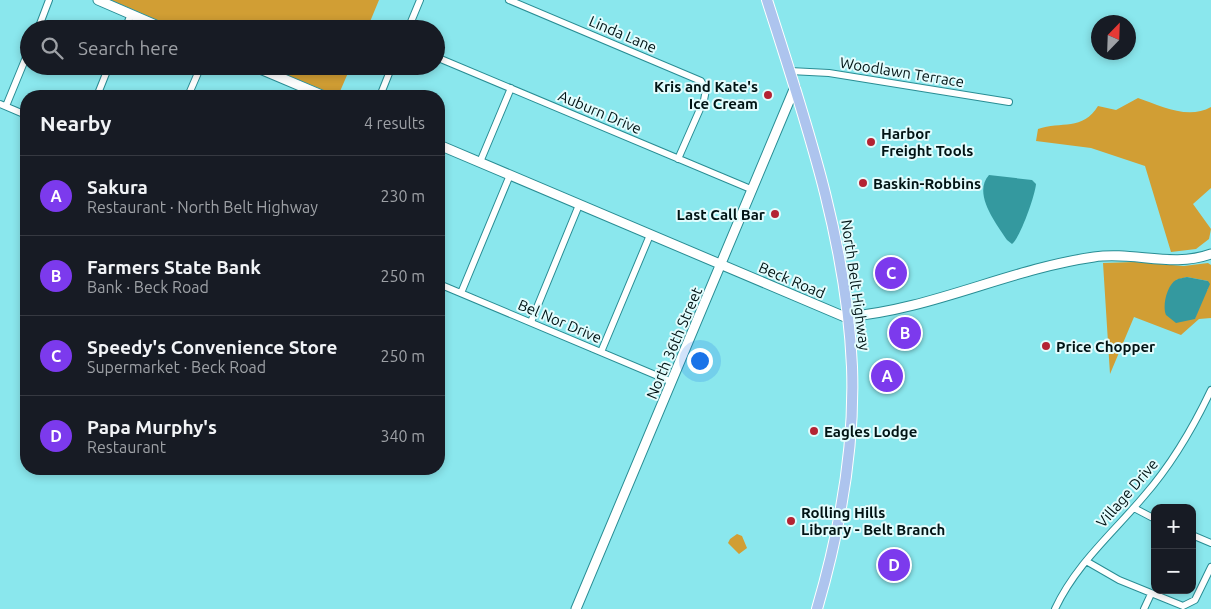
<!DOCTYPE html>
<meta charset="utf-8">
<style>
:root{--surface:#171b24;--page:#20242c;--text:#f1f3f6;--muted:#9ea1a6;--line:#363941;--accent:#7c3aed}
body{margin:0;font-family:Ubuntu,sans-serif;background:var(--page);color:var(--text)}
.controls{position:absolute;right:15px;bottom:15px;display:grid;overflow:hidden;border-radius:10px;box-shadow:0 2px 8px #0003}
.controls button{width:45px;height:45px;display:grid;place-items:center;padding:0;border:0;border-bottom:1px solid var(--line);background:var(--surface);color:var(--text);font:25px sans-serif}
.compass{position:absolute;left:1091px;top:15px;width:45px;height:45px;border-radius:50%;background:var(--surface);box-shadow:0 2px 8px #0003;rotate:23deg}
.you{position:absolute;left:699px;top:360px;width:18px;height:18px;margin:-12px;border:4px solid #fff;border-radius:50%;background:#1a73e8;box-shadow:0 0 0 8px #1a73e833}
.badge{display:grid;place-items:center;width:32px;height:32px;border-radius:50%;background:var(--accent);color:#fff;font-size:16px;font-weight:700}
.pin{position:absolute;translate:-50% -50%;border:2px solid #fff;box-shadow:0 1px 5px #0006}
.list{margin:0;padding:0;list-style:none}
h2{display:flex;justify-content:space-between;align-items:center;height:65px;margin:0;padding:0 20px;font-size:21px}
h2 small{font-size:16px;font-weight:400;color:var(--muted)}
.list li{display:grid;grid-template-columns:32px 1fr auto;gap:15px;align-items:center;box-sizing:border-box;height:80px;padding:0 20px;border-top:1px solid var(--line)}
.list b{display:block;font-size:19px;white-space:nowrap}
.list p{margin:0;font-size:16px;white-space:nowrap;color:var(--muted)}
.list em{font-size:16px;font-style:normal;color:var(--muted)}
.icon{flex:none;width:28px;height:28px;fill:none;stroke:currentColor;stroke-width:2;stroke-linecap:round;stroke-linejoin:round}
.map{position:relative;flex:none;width:1211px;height:609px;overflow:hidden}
.search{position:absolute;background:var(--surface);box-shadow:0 2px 8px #0003;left:20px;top:20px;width:425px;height:55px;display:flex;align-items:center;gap:12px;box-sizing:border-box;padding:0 18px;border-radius:28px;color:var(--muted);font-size:19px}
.panel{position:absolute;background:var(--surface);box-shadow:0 2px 8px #0003;left:20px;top:90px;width:425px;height:385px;border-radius:20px}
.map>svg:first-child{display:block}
.green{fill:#d19e34;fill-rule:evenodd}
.water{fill:#34999f}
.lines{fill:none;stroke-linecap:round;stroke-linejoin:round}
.street-casing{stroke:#298d94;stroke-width:8}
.secondary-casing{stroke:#298d94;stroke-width:11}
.primary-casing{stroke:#fff;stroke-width:12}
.street{stroke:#fff;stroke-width:6}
.secondary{stroke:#fff;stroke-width:9}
.primary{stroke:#adc4ee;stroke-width:10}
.poi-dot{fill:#b42333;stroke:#e2fcfd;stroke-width:2}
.labels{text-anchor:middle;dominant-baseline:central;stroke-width:4;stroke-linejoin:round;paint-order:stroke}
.street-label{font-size:15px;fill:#011314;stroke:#e2fcfd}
.poi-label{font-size:15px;font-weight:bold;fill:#011314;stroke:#e2fcfd;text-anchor:start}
</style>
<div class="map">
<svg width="1211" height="609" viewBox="0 0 1211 609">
<rect width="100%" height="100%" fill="#8ae7ed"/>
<path class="green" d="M111,0H379L367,29H178Z
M265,66H351L338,96Z
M1138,98C1161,106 1188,120 1211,107V188L1193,204L1211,229L1209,239L1196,249L1171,252L1145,166L1091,148L1036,141L1038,129C1061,121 1083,131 1098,106L1116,110Z
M1135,262L1184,266L1208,263L1211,265V318L1199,319L1181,335L1134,317L1110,374L1103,263ZM1187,277L1208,281V289L1204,294L1195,318L1176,280Z
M737,534L742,536L747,548L739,554L728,543L730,539Z"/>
<path class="water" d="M989,175L1032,180L1036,184C1035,196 1020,238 1012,244L1007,240C997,224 972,194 989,175Z
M1187,277L1208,281L1210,284L1195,319L1176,323L1166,315C1162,306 1167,285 1176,280C1179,278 1184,278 1187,277Z"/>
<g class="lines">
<g class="street-casing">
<path id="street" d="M509,0L701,81L706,90L704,100L678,159
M38,29L49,0
M125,29L131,14
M408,29L420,0
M436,57L753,190
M790,71L829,73L1009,102
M97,96L109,66
M188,96L201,66
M380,96L392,66
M0,104L26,115
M6,106L29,50
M480,162L511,88
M439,284L672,382
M461,293L510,175
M531,322L579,205
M601,352L650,235
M1134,508L1155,519
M1192,535L1211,543
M1086,561L1119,580L1183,606L1195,600L1211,567
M1055,609C1076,564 1113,533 1144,496C1172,464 1193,428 1211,390
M1144,609L1151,594"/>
</g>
<g class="secondary-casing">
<path id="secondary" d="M98,0L165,29
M253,66L324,96
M439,145L845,317C931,310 1009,269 1094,257C1133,251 1173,268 1211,254
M576,609L795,87"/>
</g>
<g class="primary-casing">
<path id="primary" d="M767,0C805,119 847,241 852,367C855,449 840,530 817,609"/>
</g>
<use href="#street" class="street"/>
<use href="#secondary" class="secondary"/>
<use href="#primary" class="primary"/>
</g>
<g class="poi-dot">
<circle cx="768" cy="95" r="5"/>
<circle cx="871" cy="142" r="5"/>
<circle cx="863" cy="183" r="5"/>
<circle cx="775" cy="214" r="5"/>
<circle cx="1046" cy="346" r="5"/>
<circle cx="814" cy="431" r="5"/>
<circle cx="791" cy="521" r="5"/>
</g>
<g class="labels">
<g class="street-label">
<text transform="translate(623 34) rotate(23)">Linda Lane</text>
<text transform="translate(902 72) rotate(9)">Woodlawn Terrace</text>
<text transform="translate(600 112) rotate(23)">Auburn Drive</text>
<text transform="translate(792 280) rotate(23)">Beck Road</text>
<text transform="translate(856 285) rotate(82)">North Belt Highway</text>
<text transform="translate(560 321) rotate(23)">Bel Nor Drive</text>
<text transform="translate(674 343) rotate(-67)">North 36th Street</text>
<text transform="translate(1127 493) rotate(-49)">Village Drive</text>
</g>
<g class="poi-label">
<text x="758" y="86" text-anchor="end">Kris and Kate's<tspan x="758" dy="17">Ice Cream</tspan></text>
<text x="881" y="133">Harbor<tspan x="881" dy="17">Freight Tools</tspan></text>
<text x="873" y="183">Baskin-Robbins</text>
<text x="765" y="214" text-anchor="end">Last Call Bar</text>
<text x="1056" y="346">Price Chopper</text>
<text x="824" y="431">Eagles Lodge</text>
<text x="801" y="512">Rolling Hills<tspan x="801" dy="17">Library - Belt Branch</tspan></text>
</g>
</g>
</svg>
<div class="controls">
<button>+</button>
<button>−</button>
</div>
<svg class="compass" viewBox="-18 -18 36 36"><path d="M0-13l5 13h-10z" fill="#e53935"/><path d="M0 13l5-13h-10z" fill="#9ea1a6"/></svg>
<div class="you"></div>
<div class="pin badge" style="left:887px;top:376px">A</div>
<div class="pin badge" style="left:905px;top:333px">B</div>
<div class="pin badge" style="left:891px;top:273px">C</div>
<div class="pin badge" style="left:894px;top:565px">D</div>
<div class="search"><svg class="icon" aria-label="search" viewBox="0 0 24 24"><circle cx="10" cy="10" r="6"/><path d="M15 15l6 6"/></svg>Search here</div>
<section class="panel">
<h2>Nearby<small>4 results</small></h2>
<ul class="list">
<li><span class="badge">A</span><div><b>Sakura</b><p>Restaurant · North Belt Highway</p></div><em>230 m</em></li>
<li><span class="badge">B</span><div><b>Farmers State Bank</b><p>Bank · Beck Road</p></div><em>250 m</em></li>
<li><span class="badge">C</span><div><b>Speedy's Convenience Store</b><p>Supermarket · Beck Road</p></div><em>250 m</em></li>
<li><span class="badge">D</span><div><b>Papa Murphy's</b><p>Restaurant</p></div><em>340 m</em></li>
</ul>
</section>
</div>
